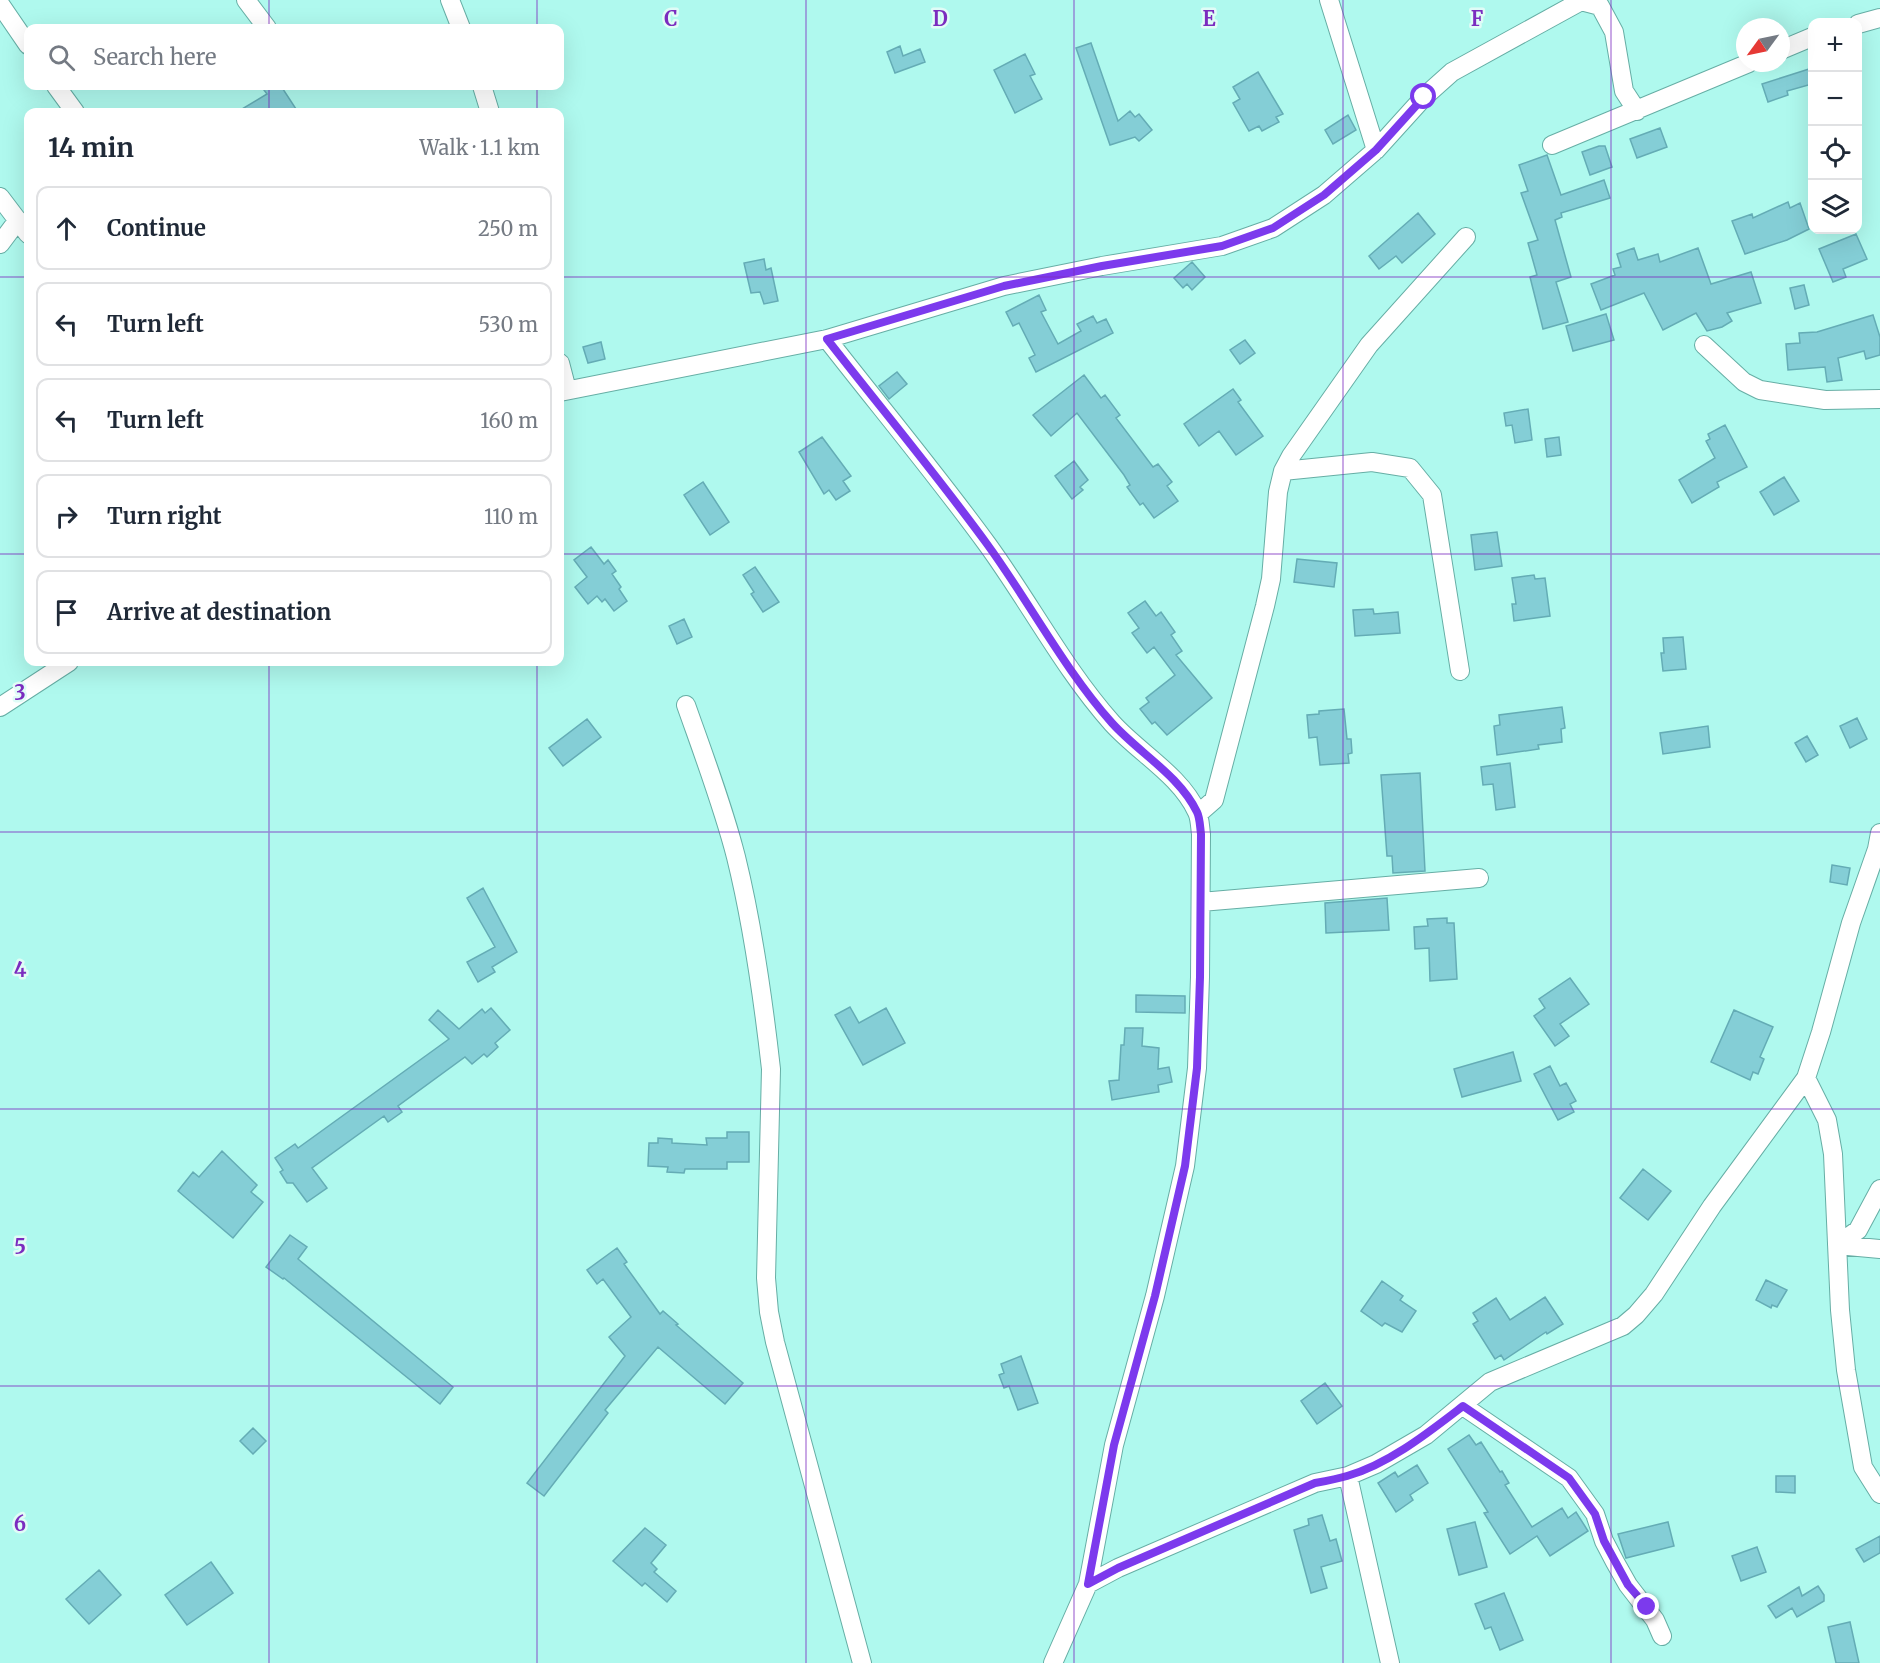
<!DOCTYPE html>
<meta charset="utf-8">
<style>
:root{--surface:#fff;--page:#f2f2f3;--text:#1f2937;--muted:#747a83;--line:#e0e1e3}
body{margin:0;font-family:Merriweather,serif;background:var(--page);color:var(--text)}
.controls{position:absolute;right:18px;top:18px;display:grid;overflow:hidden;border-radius:12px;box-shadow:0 6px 24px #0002}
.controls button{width:54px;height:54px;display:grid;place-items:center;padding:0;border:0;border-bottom:2px solid var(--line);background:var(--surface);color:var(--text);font:30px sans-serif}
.compass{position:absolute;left:1736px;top:18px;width:54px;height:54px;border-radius:50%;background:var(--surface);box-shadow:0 6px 24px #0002;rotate:237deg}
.stop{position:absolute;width:18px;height:18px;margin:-14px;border:4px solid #7c3aed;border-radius:50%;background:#fff}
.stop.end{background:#7c3aed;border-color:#fff;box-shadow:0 2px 6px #0008}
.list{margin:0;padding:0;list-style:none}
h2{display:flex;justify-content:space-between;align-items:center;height:78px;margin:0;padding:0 24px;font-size:26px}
h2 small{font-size:20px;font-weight:400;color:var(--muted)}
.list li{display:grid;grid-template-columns:39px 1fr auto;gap:18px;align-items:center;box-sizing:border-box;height:84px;margin:0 12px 12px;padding:0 12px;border:2px solid var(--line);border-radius:12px}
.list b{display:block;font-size:22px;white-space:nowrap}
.list em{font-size:20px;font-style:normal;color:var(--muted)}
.icon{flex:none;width:33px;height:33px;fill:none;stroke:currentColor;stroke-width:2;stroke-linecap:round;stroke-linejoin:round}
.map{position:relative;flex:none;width:1880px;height:1663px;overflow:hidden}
.search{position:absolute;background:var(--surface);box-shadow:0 6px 24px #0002;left:24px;top:24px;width:540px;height:66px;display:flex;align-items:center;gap:15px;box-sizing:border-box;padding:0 21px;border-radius:12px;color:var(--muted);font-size:22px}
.panel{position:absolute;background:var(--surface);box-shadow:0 6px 24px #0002;left:24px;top:108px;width:540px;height:558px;border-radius:12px}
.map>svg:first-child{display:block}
.building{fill:#84ced6;stroke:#64acb5;stroke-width:1.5}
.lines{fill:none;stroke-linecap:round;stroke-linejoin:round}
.street-casing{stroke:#66aea5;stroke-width:20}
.street{stroke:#fff;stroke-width:18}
.route{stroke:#7c3aed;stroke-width:8}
.grid{fill:none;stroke:#7b2cbf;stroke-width:1.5;stroke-opacity:0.55}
.grid-label{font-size:20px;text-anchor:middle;font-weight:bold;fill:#7b2cbf;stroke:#e0fcf7;stroke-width:5;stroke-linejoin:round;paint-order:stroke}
</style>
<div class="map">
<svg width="1880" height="1663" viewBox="0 0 1880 1663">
<rect width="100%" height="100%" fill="#aff9ee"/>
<path class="building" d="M1091,43L1118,121L1130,111L1135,117L1139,114L1152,130L1139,141L1135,137L1110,145L1076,48Z
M900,46L903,56L920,49L925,62L895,73L887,52Z
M1025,54L1035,74L1030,76L1042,99L1015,113L994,70Z
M1812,68V84L1787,91L1788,95L1768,102L1762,84Z
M1258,72L1283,114L1276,117L1279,122L1262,131L1259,126L1249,131L1233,103L1240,99L1233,87Z
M272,86H281L298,112H237L267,94L264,90Z
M1348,115L1356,130L1333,144L1325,130Z
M1660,128L1667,147L1637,158L1630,139Z
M1599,146H1605L1612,167L1590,175L1582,152Z
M1547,155L1561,195L1604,180L1610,198L1561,213L1562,217L1555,220L1571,277L1556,282L1568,322L1543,329L1530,277L1537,275L1528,243L1538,240L1521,193L1528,191L1519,165Z
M1788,202L1790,208L1800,203L1809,229L1787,240L1745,254L1732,221L1752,214L1753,218Z
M1418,213L1435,234L1402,263L1396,256L1379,269L1369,256Z
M1856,234L1867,259L1843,269L1846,277L1833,282L1819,249Z
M1634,248L1638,260L1658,254L1660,262L1698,248L1711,284L1751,272L1761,303L1727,313L1732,321L1722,327L1707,331L1696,313L1663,330L1644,293L1601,310L1591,284L1615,275L1613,269L1621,267L1617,254Z
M764,259L766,270L771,268L778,301L764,304L760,292L751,293L744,263Z
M1192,262L1205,277L1192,290L1187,284L1183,288L1174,278Z
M1804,285L1809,305L1795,309L1790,288Z
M1039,295L1046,310L1041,312L1058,344L1081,331L1077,324L1093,316L1097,323L1106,319L1113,333L1036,372L1029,358L1035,355L1019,323L1013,326L1006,312Z
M1606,314L1614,340L1573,351L1566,326Z
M1873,315L1880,337V355L1866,359L1864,351L1838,358L1842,380L1827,382L1825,367L1788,370L1786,344L1800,343L1799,333L1817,332Z
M1245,340L1255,353L1240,364L1230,350Z
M601,342L605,359L588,363L583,347Z
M897,372L907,384L889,399L879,386Z
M1084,375L1101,398L1105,395L1120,415L1116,418L1153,467L1158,464L1172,482L1167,486L1178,501L1154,518L1143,503L1140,505L1127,487L1130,485L1124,475L1077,413L1051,436L1033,415Z
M1233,389L1241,400L1238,402L1263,436L1236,455L1219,431L1199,446L1184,424Z
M1528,409L1532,440L1515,443L1512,425L1506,426L1504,413Z
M1725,425L1747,467L1717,482L1719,487L1692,503L1679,480L1715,458L1706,441L1710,439L1708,434Z
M822,437L851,476L843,481L850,491L836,500L829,490L824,494L799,452Z
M1559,437L1561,455L1547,457L1545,439Z
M1074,461L1088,480L1080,487L1083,490L1072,499L1055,476Z
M1784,477L1799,501L1774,515L1760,492Z
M703,482L729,522L710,535L684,495Z
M1497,532L1502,566L1475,570L1471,535Z
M591,547L604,564L608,560L616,571L612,574L621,587L619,589L627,601L614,611L605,599L602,602L597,596L588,604L575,587L587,577L574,560Z
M1297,559L1337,563L1334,587L1294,582Z
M755,567L779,602L763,612L751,594L754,592L743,575Z
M1534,575L1535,579L1545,578L1550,616L1514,621L1512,604H1516L1512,578Z
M1145,601L1156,616L1161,612L1175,632L1171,635L1182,651L1176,655L1212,698L1167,735L1155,722L1152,724L1140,709L1149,702L1146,698L1175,675L1154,647L1147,653L1132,633L1139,628L1128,613Z
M1373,609L1374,614L1398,612L1400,633L1355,636L1353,610Z
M684,619L692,637L677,644L669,626Z
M1683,637L1686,669L1663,671L1661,653H1664L1663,638Z
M1562,707L1565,728L1561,729L1562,742L1538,745L1539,749L1497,755L1494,726L1500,725L1499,715Z
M1344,709L1347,739H1351L1352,753L1348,754L1349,763L1320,765L1317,737L1309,738L1307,715L1319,714V711Z
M1857,718L1867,739L1850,748L1840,726Z
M587,719L601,737L563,766L549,748Z
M1708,726L1710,747L1663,754L1660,733Z
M1807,736L1818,755L1806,762L1795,743Z
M1510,763L1515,807L1496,810L1493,784L1483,785L1481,767Z
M1420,773L1425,871L1393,873L1392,856H1387L1381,775Z
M1832,865L1850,868L1847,885L1830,882Z
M483,888L517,952L492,967L495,972L478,982L467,962L495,947L467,898Z
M1387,898L1389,930L1326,933L1325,903Z
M1447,918V923H1454L1457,979L1430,981L1429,948L1415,949L1414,927L1428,926L1427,919Z
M1570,978L1589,1004L1560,1024L1569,1036L1555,1046L1534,1016L1545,1008L1539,999Z
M1136,995L1185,996V1013L1136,1012Z
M850,1007L859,1023L886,1008L905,1043L863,1065L835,1015Z
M491,1008L510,1030L495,1043L498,1047L487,1057L484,1054L472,1064L465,1057L398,1106L402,1112L388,1122L384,1116L312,1168L327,1188L307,1202L293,1183H287L280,1172L283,1170L275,1158L295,1144L298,1148L449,1039L429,1020L438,1010L459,1029L482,1009L485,1013Z
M1734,1010L1773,1027L1760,1057L1764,1059L1758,1074L1753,1072L1750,1080L1711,1062Z
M1125,1028H1143L1142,1046L1159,1048L1158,1069L1169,1067L1172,1082L1158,1085L1159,1092L1112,1100L1109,1081L1119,1080L1121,1045H1124Z
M1513,1052L1521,1081L1462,1097L1454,1069Z
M1550,1066L1560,1086L1566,1083L1576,1101L1570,1104L1574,1112L1558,1120L1534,1074Z
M727,1132H749V1162H727V1169H685L684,1173L667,1172L668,1167L648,1166L649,1143H658V1138L672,1139V1143L707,1145L706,1138H727Z
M222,1151L257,1185L251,1192L263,1202L233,1238L178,1191L193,1172L199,1177Z
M1643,1169L1671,1191L1648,1220L1620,1198Z
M290,1235L307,1247L298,1259L453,1387L440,1404L284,1278L283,1279L266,1267Z
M617,1248L627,1262L624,1264L660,1314L663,1311L678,1324L676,1325L743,1383L725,1404L658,1347L605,1410L608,1413L544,1496L527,1483L625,1356L609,1337L631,1317L603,1279L597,1284L587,1270Z
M1766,1280L1787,1290L1777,1307L1772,1305L1771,1308L1756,1300Z
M1382,1281L1403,1296L1400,1300L1416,1311L1402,1332L1385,1323L1382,1326L1361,1311Z
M1545,1297L1563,1324L1547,1334L1546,1332L1504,1360L1501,1355L1495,1359L1473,1324L1478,1321L1473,1313L1496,1298L1510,1320Z
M1021,1356L1038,1403L1018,1410L1009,1386L1004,1388L999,1375L1004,1373L1001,1364Z
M1325,1383L1342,1406L1317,1424L1301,1401Z
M253,1428L266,1441L253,1454L240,1441Z
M1469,1435L1476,1445L1481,1442L1500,1472L1502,1471L1509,1483L1505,1485L1532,1527L1562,1508L1568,1518L1576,1512L1588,1531L1550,1556L1537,1536L1510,1554L1484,1513L1488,1512L1448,1449Z
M1417,1465L1428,1483L1410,1495L1413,1500L1396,1512L1378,1483L1395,1472L1398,1477Z
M1776,1476H1795V1493L1776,1492Z
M1322,1515L1330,1541L1336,1539L1342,1561L1321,1567L1327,1588L1311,1593L1294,1530L1309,1525L1308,1519Z
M1475,1522L1487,1567L1459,1575L1447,1529Z
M1668,1522L1674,1546L1626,1558L1618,1534Z
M645,1528L666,1545L651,1563L657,1569L654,1572L676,1591L667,1602L645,1583L642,1586L613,1561Z
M1880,1536V1553L1864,1562L1856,1549Z
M1757,1547L1766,1572L1741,1581L1732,1556Z
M211,1562L233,1593L187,1625L165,1595Z
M99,1570L121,1595L89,1624L66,1599Z
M1818,1586L1824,1595V1601L1797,1617L1792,1608L1776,1618L1768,1606L1799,1587L1802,1596Z
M1504,1593L1523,1640L1500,1650L1491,1627L1485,1629L1475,1604Z
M1850,1622L1859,1663H1836L1828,1627Z"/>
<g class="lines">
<g class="street-casing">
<path id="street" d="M246,0L267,28
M450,0L461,28
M1329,0L1376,150
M1581,1L1600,6L1614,32L1624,91L1637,111
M0,4L28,45
M1858,24L1880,18
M1781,50L1812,37
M56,86L75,112
M482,86L490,112
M1552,145L1749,63
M0,197L28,234
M0,244L18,220
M827,339C880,407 936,474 987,544C1030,603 1064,669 1112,723C1139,753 1180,775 1197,812C1200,818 1200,827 1201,834L1200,977L1197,1068L1185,1166L1155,1296L1114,1445L1088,1584
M1704,345L1744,382L1760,390L1825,400L1880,399
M560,363L567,390
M560,392L827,339L1004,286L1102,266L1222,246L1273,228L1324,195L1376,150L1424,97L1452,72L1583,0
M1283,471L1372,462L1410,468L1432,495L1460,671
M686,705C704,756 723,806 736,857C753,926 763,998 771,1069L766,1278L769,1312L775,1342L862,1663
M0,707L69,662
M1198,814L1214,800L1265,606L1271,579L1278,492L1283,471L1291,456L1369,345L1466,237
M1201,902L1479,878
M1806,1078L1827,1120L1833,1154L1840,1310L1846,1370L1863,1467L1880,1494
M1837,1245L1858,1230L1880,1189
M1837,1245L1880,1249
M1463,1406L1569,1478L1595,1514L1604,1541L1615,1562L1628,1585L1655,1620L1662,1636
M1348,1476L1390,1663
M1053,1663L1088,1584L1118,1568L1315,1483L1348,1476L1376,1464L1426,1435L1490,1382L1623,1326L1636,1315L1654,1294L1712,1206L1806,1078L1821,1032L1851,923L1877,849L1880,833"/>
</g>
<use href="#street" class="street"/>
</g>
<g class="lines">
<path class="route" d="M1424,97L1376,150L1324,195L1273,228L1222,246L1102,266L1004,286L827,339C880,407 936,474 987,544C1030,603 1064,669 1112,723C1139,753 1179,775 1197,812C1200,818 1200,827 1201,834L1200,977L1197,1068L1185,1166L1155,1296L1114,1445L1088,1584L1118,1568L1315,1483C1326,1481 1337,1479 1347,1476C1389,1464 1429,1432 1463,1406L1569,1478L1595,1514L1604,1541L1628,1585L1647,1607"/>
</g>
<path class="grid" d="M269,0V28M537,0V28M806,0V1663M1074,0V1663M1343,0V1663M1611,0V1663M269,86V112M537,86V112M0,277H28M560,277H1880M0,554H28M560,554H1880M269,662V1663M537,662V1663M0,832H1880M0,1109H1880M0,1386H1880"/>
<g class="grid-label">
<text x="671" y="26">C</text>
<text x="940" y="26">D</text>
<text x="1209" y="26">E</text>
<text x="1477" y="26">F</text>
<text x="20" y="700">3</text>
<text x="20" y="977">4</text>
<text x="20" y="1254">5</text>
<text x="20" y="1531">6</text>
</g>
</svg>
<div class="controls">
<button>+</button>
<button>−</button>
<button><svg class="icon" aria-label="locate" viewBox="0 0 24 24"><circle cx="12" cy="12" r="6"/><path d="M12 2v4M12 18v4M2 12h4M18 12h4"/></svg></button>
<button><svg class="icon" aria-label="layers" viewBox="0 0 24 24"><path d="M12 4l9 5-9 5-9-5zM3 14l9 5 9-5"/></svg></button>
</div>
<svg class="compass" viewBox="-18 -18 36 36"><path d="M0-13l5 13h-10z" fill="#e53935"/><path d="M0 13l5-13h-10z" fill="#747a83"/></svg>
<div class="stop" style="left:1424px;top:97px"></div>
<div class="stop end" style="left:1647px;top:1607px"></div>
<div class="search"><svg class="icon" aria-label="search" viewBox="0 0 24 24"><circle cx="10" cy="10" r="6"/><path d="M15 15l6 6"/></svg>Search here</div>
<section class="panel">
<h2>14 min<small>Walk · 1.1 km</small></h2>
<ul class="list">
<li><svg class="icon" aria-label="ahead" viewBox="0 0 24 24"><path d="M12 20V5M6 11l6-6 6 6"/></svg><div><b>Continue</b></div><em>250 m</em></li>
<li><svg class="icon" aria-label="left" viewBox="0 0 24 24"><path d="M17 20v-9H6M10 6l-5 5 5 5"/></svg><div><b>Turn left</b></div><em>530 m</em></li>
<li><svg class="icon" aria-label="left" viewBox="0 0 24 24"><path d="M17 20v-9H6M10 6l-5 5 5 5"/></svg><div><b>Turn left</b></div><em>160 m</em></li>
<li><svg class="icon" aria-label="right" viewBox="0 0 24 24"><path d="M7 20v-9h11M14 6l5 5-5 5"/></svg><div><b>Turn right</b></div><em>110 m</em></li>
<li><svg class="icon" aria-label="arrive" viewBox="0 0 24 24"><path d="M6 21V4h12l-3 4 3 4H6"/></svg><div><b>Arrive at destination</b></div></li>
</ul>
</section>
</div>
